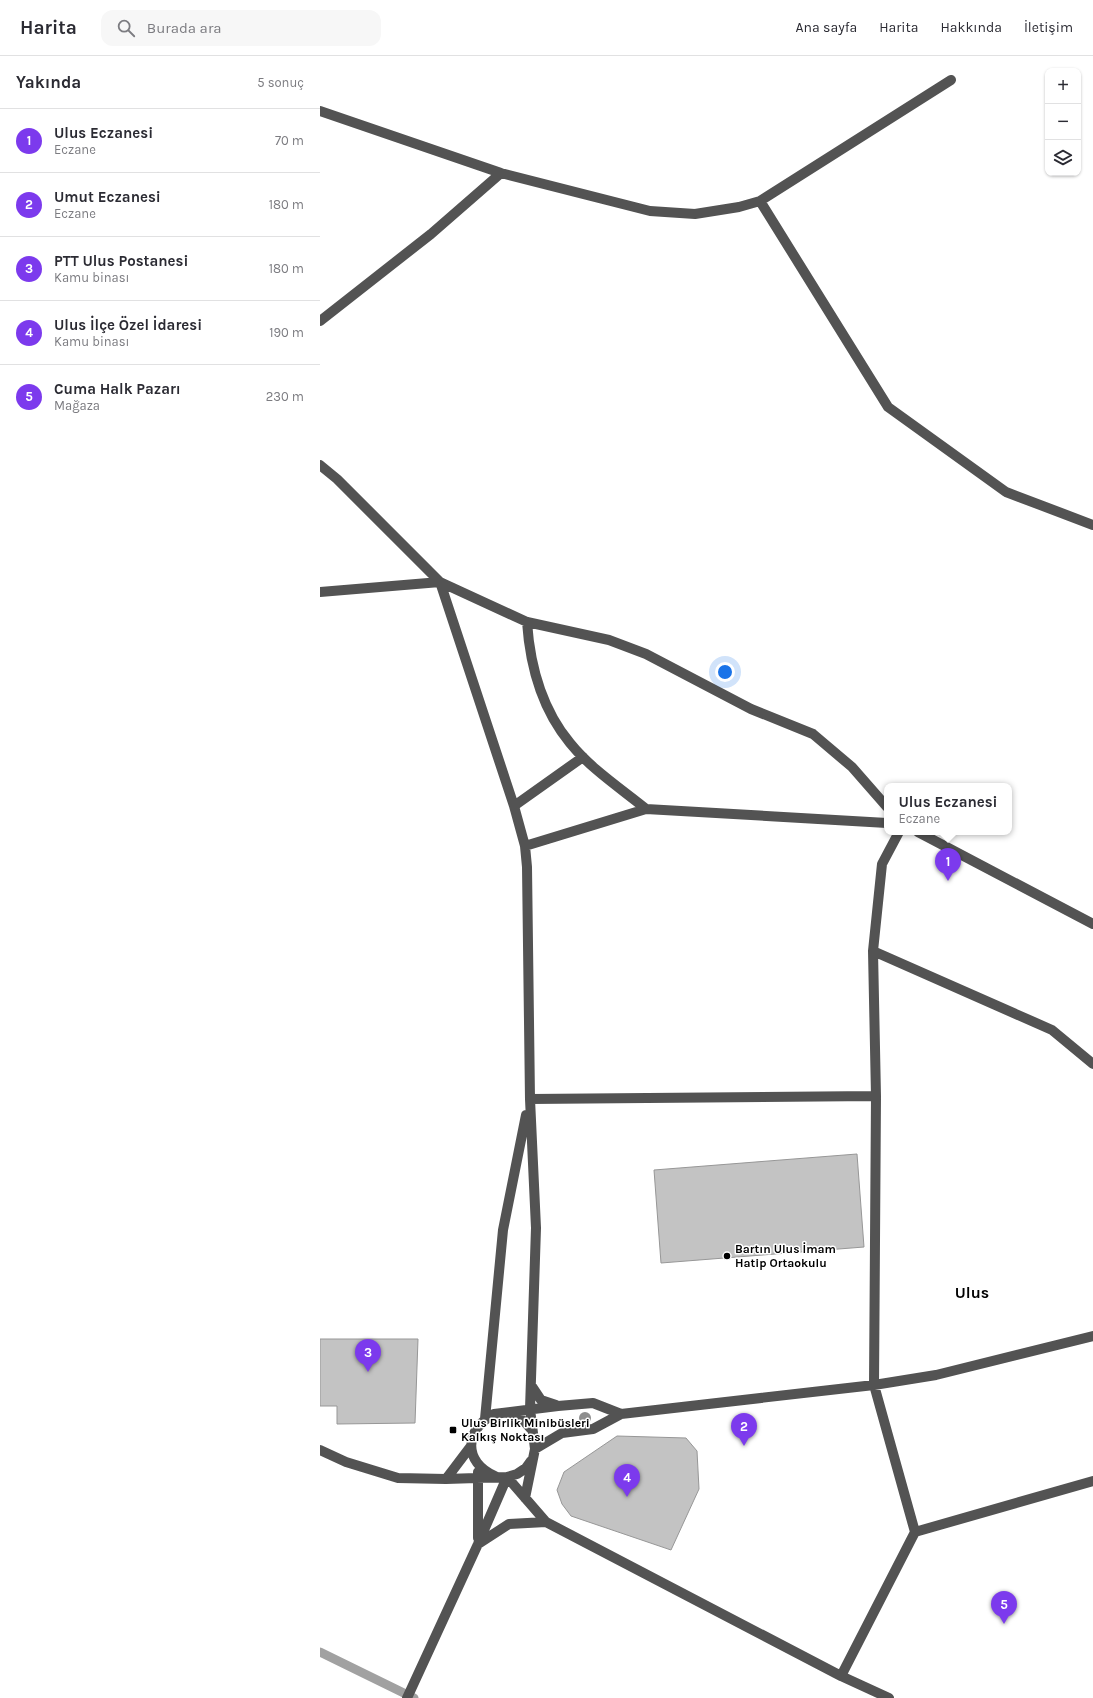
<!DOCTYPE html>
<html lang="tr">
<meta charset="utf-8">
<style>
:root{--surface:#fff;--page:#f7f7f7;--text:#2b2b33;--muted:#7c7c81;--line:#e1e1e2;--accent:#7c3aed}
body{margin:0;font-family:Karla,sans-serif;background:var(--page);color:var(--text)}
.controls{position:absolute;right:12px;top:12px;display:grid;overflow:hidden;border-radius:8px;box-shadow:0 1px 3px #0004}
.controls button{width:36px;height:36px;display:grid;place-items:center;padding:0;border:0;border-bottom:1px solid var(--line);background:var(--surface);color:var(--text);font:20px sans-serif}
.you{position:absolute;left:405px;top:616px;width:14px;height:14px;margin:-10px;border:3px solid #fff;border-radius:50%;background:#1a73e8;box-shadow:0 0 0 6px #1a73e833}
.badge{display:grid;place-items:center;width:26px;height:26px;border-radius:50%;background:var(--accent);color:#fff;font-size:13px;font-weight:700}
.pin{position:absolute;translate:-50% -33px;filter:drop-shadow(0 1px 2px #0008)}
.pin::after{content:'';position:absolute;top:21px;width:14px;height:12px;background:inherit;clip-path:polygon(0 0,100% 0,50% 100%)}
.popup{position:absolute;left:564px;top:727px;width:128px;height:52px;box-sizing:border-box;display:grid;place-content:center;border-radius:8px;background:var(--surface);filter:drop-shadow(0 1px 3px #0005);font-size:13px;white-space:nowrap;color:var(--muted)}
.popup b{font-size:15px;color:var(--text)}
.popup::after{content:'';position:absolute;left:50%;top:100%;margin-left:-8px;border:8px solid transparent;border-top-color:var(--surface)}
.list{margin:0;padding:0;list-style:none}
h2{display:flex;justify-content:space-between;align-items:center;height:52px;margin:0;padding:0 16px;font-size:17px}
h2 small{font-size:13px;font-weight:400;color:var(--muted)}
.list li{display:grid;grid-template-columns:26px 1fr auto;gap:12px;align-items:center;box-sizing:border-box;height:64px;padding:0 16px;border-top:1px solid var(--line)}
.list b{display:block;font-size:15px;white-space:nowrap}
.list p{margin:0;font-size:13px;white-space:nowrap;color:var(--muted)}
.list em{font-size:13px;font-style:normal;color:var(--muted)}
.icon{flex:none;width:22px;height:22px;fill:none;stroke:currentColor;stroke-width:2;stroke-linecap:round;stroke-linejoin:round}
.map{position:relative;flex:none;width:773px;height:1642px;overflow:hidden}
header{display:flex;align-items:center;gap:24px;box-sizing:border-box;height:56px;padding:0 20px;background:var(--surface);border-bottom:1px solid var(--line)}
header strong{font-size:19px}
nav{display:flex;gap:22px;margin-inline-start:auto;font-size:14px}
.search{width:280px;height:36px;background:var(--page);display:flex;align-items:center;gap:10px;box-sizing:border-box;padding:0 14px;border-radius:12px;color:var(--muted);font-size:15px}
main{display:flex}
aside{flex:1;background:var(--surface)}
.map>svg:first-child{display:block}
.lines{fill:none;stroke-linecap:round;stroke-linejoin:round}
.stream{stroke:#a1a1a1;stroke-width:9}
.building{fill:#c3c3c3;stroke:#979797}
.minor{stroke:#535353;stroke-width:10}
.tree{fill:#8e8e8e}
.poi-dot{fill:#000;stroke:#fff;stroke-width:1.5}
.labels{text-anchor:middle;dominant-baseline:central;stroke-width:3;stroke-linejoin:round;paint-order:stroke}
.poi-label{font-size:12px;font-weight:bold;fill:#000;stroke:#fff;text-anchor:start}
.district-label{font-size:16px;font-weight:bold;fill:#000;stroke:#fff}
</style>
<header>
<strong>Harita</strong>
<div class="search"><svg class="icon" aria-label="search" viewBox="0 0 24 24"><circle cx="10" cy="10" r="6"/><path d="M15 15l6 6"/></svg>Burada ara</div>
<nav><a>Ana sayfa</a><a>Harita</a><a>Hakkında</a><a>İletişim</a></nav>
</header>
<main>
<aside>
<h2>Yakında<small>5 sonuç</small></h2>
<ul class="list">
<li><span class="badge">1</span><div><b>Ulus Eczanesi</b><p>Eczane</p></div><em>70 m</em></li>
<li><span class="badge">2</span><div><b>Umut Eczanesi</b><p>Eczane</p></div><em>180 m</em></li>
<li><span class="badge">3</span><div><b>PTT Ulus Postanesi</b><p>Kamu binası</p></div><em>180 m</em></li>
<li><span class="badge">4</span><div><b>Ulus İlçe Özel İdaresi</b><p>Kamu binası</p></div><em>190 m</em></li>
<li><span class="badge">5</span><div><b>Cuma Halk Pazarı</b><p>Mağaza</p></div><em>230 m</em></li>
</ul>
</aside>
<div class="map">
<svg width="773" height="1642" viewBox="0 0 773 1642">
<rect width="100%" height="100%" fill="#fff"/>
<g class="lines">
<path class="stream" d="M0,1596L94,1642"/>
</g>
<path class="building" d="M537,1098L544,1191L341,1207L334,1114Z
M0,1283H98L95,1367L17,1368V1350H0Z
M297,1380L366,1382L377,1395L379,1433L351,1494L251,1460L242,1448L237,1434L244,1416Z"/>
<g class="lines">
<path class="minor" d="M0,55L181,117L330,155L375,158L419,151L440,145L631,24
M440,145L568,351L686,436L773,469
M0,265L111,178L181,117
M0,409L17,423L120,526L194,750L205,790L207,811L210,1043L216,1172L210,1353L215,1393L205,1442
M0,536L120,526L207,566L289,584L326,598L431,653L493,678L532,711L567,751
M207,566C210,610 221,652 250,687C270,712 300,732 326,753
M194,750L263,701
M598,776L773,868
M205,790L326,753L567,767
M553,895L732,974L773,1008
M210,1043L556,1040
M211,1329L221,1344L236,1349
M187,1357C198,1360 204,1364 211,1373
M165,1363L183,1174L206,1059
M215,1393L242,1377L273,1373L301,1358L554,1329L616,1319L773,1280
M0,1394L26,1406L78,1422L126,1423L187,1421L197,1418L206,1412L211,1405
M175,1420C143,1406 144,1374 174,1358L238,1350L273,1347L301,1358
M187,1421L226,1466L521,1620L569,1642
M126,1423L151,1390
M595,1476L773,1425
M158,1482V1416
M158,1488L189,1468L226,1466
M521,1620L595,1476L554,1329L556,1040L553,895L562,808L579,776
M87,1642L158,1488L187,1421"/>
</g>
<circle class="tree" cx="265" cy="1362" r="6"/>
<g class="poi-dot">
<circle cx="407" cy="1200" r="4"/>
<rect x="129" y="1370" width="8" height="8" rx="2"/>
</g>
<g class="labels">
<g class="poi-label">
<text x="415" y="1193">Bartın Ulus İmam<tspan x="415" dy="14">Hatip Ortaokulu</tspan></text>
<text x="141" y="1367">Ulus Birlik Minibüsleri<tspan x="141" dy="14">Kalkış Noktası</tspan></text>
</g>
<g class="district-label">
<text x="652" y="1236">Ulus</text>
</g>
</g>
</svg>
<div class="controls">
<button>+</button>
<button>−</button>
<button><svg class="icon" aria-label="layers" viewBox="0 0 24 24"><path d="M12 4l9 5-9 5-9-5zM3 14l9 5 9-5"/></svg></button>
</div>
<div class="you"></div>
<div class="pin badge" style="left:628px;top:825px">1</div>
<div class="popup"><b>Ulus Eczanesi</b>Eczane</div>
<div class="pin badge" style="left:424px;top:1390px">2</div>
<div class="pin badge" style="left:48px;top:1316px">3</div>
<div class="pin badge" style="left:307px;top:1441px">4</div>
<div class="pin badge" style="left:684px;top:1568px">5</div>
</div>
</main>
